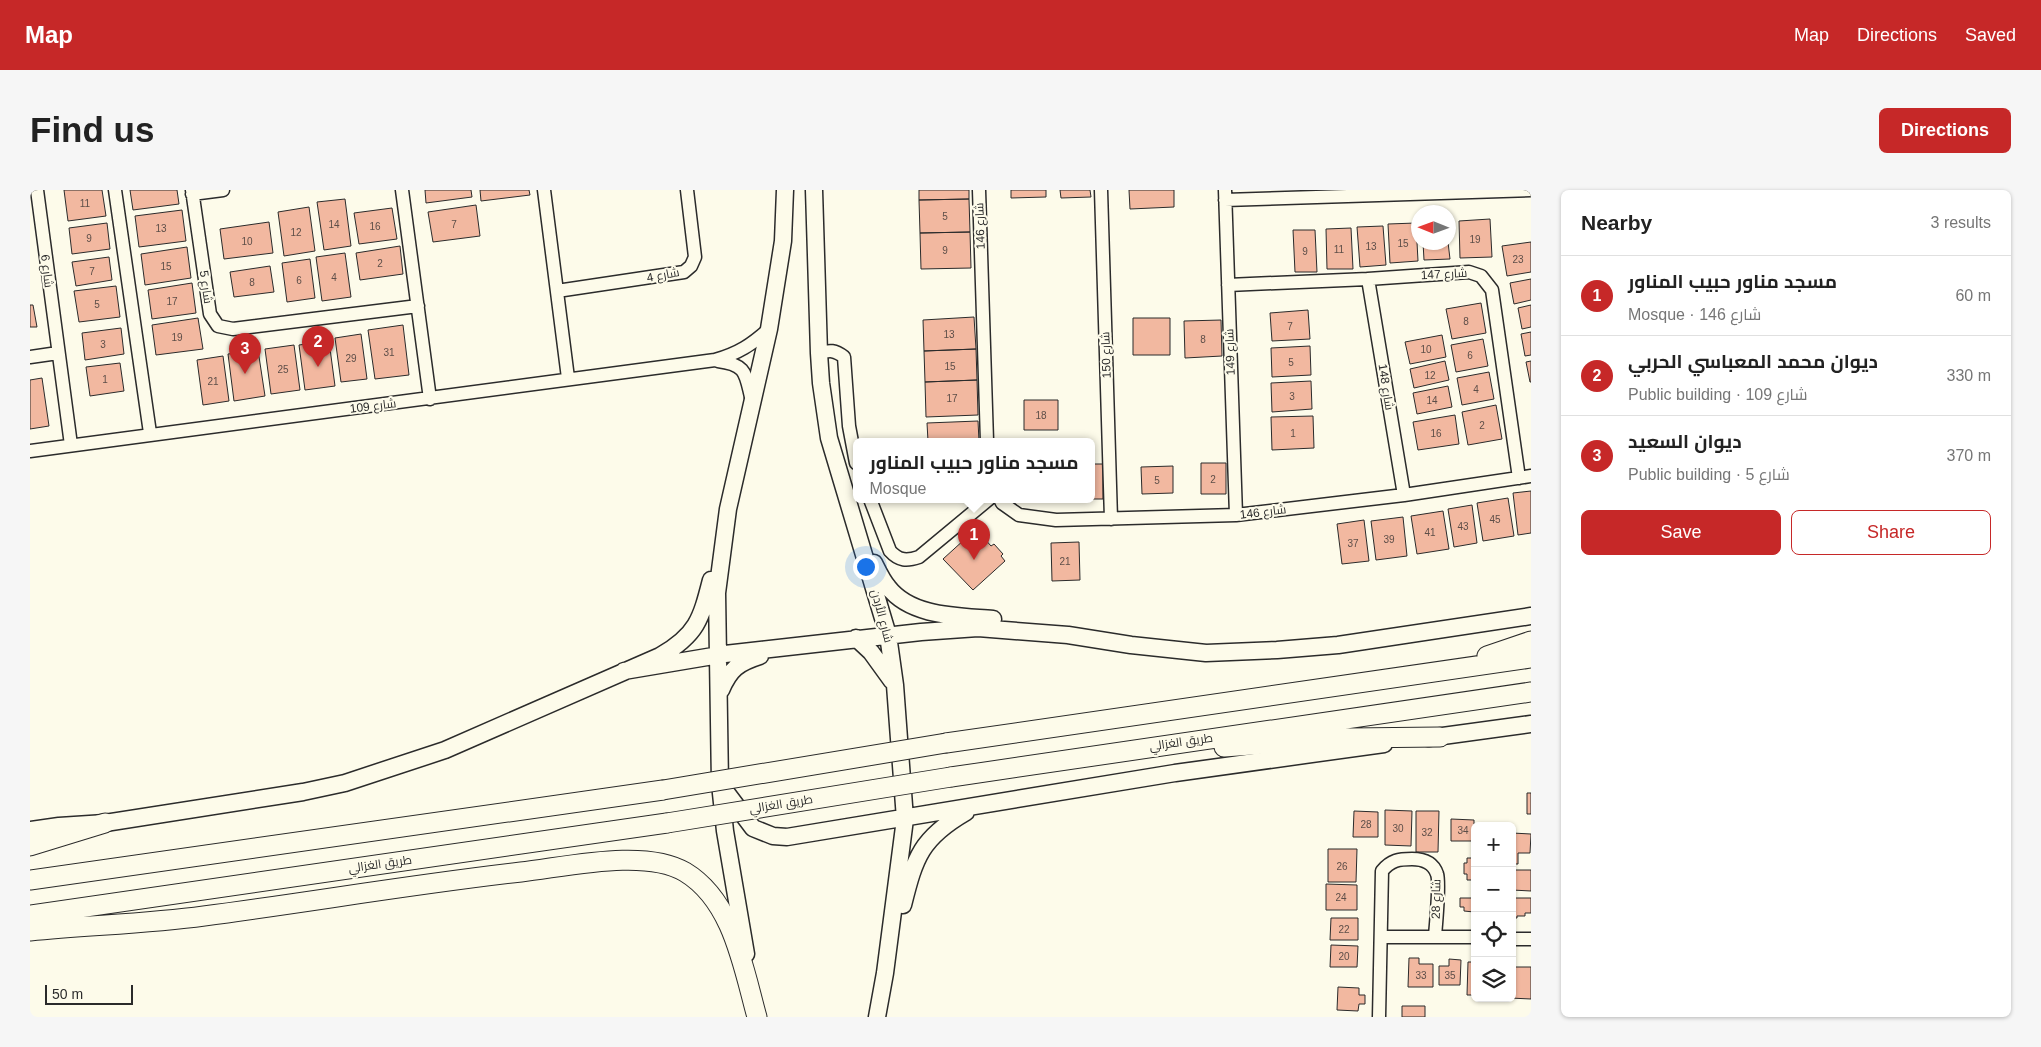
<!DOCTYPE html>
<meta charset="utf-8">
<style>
:root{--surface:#fff;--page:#f6f6f6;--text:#222;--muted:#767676;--line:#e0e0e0;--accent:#c62828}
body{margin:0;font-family:Arial,Cairo,sans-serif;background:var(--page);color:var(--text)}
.controls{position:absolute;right:15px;bottom:15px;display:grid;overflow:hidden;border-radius:8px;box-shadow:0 1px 4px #0004}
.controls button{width:45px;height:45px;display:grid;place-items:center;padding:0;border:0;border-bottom:1px solid var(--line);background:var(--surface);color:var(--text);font:25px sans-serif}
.compass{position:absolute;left:1381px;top:15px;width:45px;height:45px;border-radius:50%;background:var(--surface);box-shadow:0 1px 4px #0004;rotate:271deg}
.scale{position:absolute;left:15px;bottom:12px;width:88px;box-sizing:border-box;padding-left:5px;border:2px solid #2b2b2b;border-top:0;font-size:14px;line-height:18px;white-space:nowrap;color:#2b2b2b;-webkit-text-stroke:4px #fdfbea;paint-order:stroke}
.you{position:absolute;left:835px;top:376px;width:18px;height:18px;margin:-12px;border:4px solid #fff;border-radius:50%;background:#1a73e8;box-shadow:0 0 0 8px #1a73e833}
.badge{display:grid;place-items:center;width:32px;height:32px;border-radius:50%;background:var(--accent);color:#fff;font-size:16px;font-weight:700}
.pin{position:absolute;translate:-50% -41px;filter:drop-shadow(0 1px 2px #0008)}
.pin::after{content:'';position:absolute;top:26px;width:18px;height:15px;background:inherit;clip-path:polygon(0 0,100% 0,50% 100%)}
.popup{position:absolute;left:823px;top:248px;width:242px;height:65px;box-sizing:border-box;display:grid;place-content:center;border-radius:8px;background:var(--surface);filter:drop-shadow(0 1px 4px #0005);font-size:16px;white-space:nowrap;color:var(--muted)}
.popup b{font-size:19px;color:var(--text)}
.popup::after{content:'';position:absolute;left:50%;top:100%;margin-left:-10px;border:10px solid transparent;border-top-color:var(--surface)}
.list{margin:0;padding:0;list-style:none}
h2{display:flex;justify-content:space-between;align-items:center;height:65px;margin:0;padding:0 20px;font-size:21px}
h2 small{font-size:16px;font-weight:400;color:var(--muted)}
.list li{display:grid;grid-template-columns:32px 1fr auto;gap:15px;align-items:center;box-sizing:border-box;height:80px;padding:0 20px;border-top:1px solid var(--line)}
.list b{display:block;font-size:19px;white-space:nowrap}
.list p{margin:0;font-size:16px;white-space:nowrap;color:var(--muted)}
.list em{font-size:16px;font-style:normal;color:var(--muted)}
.actions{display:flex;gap:10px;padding:15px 20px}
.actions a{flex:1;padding:11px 0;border:1px solid var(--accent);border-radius:8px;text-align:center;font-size:18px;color:var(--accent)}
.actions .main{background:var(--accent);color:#fff}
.icon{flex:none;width:28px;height:28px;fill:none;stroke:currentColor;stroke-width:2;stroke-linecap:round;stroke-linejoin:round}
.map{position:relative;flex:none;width:1501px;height:827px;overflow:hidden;border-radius:8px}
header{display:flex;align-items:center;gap:30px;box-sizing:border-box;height:70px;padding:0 25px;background:var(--accent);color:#fff}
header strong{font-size:24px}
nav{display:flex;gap:28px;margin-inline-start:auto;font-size:18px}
.intro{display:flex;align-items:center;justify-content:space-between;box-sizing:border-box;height:120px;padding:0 30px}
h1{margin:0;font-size:35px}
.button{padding:12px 22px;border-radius:8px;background:var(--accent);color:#fff;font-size:18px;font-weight:700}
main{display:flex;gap:30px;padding:0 30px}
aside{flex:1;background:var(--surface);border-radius:8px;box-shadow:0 1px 4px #0004}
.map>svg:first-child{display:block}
.building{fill:#f2b8a0;stroke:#2b2b2b}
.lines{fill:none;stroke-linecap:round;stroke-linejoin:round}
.minor-casing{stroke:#2b2b2b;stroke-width:15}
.major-casing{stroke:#2b2b2b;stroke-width:19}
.highway-casing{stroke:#2b2b2b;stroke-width:21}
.minor{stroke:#fdfbea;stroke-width:12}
.major{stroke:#fdfbea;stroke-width:16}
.highway{stroke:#fdfbea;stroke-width:19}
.highway-bridge-casing{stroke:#2b2b2b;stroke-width:21;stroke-linecap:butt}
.highway-bridge{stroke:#fdfbea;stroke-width:19}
.labels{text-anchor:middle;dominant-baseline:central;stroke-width:4;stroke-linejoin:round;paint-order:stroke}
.number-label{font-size:10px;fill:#5d4e48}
.street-label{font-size:12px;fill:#2b2b2b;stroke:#fdfbea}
</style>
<header>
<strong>Map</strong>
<nav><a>Map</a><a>Directions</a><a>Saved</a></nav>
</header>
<div class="intro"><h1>Find us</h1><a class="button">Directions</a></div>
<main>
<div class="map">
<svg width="1501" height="827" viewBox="0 0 1501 827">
<rect width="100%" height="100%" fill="#fdfbea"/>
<path class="building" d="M34,0H72L76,26L38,31Z
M100,0H147L149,14L103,20Z
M395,0H441L442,7L396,13Z
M450,0H499L500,5L451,11Z
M889,0H939V9L889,10Z
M981,0H1016V7L981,8Z
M1030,0H1060L1061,7L1031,8Z
M1099,0H1144V17L1100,19Z
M315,9L321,56L294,60L287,12Z
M939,9L940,42L890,43L889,10Z
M446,15L450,46L403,52L398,22Z
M279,17L285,61L254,66L248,22Z
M362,18L367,49L329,54L324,23Z
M152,20L156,51L109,57L105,26Z
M1460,29L1462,67L1430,68L1429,31Z
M239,32L243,63L194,69L190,39Z
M77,33L80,59L42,64L39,38Z
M1386,33L1388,71L1360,73L1358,34Z
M1353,36L1356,75L1330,77L1327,37Z
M1321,38L1323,79H1297L1296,39Z
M1263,40H1285L1287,82H1265Z
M940,42L941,78L891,79L890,43Z
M1393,52H1418L1420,69L1394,70Z
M1501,52V82L1477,86L1472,56Z
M370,56L373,84L330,90L326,63Z
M157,57L161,88L115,95L111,64Z
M315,63L321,107L292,111L286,67Z
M79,67L82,90L46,96L42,72Z
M280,69L285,108L257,112L252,73Z
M240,76L244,102L204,107L200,82Z
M1501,89V110L1484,114L1480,93Z
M162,93L166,123L122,129L118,100Z
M86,96L90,127L49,132L44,101Z
M1451,113L1456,143L1422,149L1416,119Z
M0,115H3L7,137H0Z
M1501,115V137L1492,139L1488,118Z
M1278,120L1280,149L1242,151L1240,123Z
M944,127L946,159L894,161L893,130Z
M168,128L173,159L126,165L122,135Z
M1103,128H1140V165H1103Z
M1191,130L1192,166L1155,168L1154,131Z
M373,135L379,185L345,189L338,140Z
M91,138L94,164L55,170L52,143Z
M1501,142V165L1495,166L1491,144Z
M331,144L337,189L311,192L305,148Z
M1412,145L1416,167L1380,174L1375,152Z
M1453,149L1458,176L1426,182L1421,155Z
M299,151L305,196L275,200L269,155Z
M264,155L270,200L241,204L235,159Z
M1280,156L1281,185L1242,187L1241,158Z
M946,159L947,190L895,192L894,161Z
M228,160L235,206L204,211L198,164Z
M193,166L199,211L173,215L167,170Z
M1415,171L1419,190L1384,198L1380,179Z
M1501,171V192H1500L1496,172Z
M90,173L94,201L60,206L56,177Z
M1459,182L1464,209L1432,215L1427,188Z
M12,188L19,236L0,239V190Z
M947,190L948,225L896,227L895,192Z
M1281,191L1282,219L1242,222L1241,193Z
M1418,196L1422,217L1387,224L1383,203Z
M994,210H1028V240H994Z
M1466,215L1472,249L1438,255L1432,222Z
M1425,225L1429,254L1388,260L1383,232Z
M1283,226L1284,258L1242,260L1241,227Z
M948,231L949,251H898L897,233Z
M1171,273H1196V304H1171Z
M1062,274H1073V309H1057H1062Z
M1143,276V303L1112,304L1111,277Z
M1501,301V343L1488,345L1483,303Z
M1478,308L1484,346L1453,351L1447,313Z
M1442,315L1447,353L1424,357L1418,319Z
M1413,321L1419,359L1387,364L1381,326Z
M1373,327L1377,366L1346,370L1341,331Z
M1334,330L1339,371L1312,374L1307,334Z
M946,339L961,356L964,354L973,364L971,366L975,371L943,400L913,369Z
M1049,352L1050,390L1022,391L1021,353Z
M1497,603H1501V624H1497Z
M1355,620L1382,621L1381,656L1355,655Z
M1324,621L1348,622V647H1323Z
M1386,621H1409L1408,662H1386Z
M1421,629L1444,630V651H1421Z
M1482,643L1501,644L1500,663H1488V674H1482Z
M1298,659H1327L1326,692H1298Z
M1437,668H1445V690H1437V684H1434V673H1437Z
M1482,680H1501V701L1482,700Z
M1296,694L1327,695V720H1296Z
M1430,708H1445V725L1444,722L1434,721V717H1430Z
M1482,708H1501V723H1495V726H1487V728H1482Z
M1301,728H1328V750H1300Z
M1301,755L1328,756L1327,777H1300Z
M1379,768H1389V774H1403V797H1378Z
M1419,769L1431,770L1430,795H1409V776H1419Z
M1438,772H1445V805H1437Z
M1482,777H1501V809L1480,808H1482Z
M1308,797L1329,798V805H1335V814H1329L1328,821L1307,820Z
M1372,816H1395V827H1372Z"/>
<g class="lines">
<g class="minor-casing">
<path id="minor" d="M7,0L41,255
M85,0L120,243
M162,0L180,124L188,136L203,139L388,116
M372,0L400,209
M514,0L538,188
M949,0L957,251
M1071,0L1081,329
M1195,0L1206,325
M162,4L193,0
M1195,10L1501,0
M1338,89L1374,305
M1198,95L1338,89L1439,82L1451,86L1462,100L1489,288
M527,101L654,82L661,76L665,67L657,0
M789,163C800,160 805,160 814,167L819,236L826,273
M0,167L28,163
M688,171C718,175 715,184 722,211
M0,261L685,170C709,163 721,155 739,139
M840,309L860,361C869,371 877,371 889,367L959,309
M970,309L972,313L989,325L1026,330L1206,325L1374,305L1501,286
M1351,747H1445
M1482,749H1501
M1349,827L1352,681C1361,670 1369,669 1382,669C1393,669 1403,672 1407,684C1410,692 1406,734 1405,746"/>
</g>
<g class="major-casing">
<path id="major" d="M784,0L789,163L791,193L799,248L858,445L865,495L875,629L855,783L847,827
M844,373C848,381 852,390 858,397C881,427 928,426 963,429
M826,448L841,462L862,491
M594,481L695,464L891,442L948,438L1038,445L1101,455L1176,463L1247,460L1308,455L1501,426
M691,500C700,479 708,473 730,466
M1398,548L1501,534
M690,594L723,638L743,646L757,647L1145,583L1354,554
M0,640L29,636L75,633L273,602L315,593L415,560L630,466C667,445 671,429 681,390
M873,715C885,667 891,648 936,622
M716,764L695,641L690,594L687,403L698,319L739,139L753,51L755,0"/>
</g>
<g class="highway-casing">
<path id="highway" d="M1457,466L1501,451
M916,553L1501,468
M1194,557L1319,548L1410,547
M921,587L1501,502
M0,656L75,633
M0,690L633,600
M0,725L637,633
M0,741C58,735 116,734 174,726C280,712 385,694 491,682C536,677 615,658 655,682C703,711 713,777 727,827"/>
</g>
<use href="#minor" class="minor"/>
<use href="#major" class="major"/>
<use href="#highway" class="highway"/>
<g class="highway-bridge-casing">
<path id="highway-bridge" d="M633,600L916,553
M637,633L921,587"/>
</g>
<use href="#highway-bridge" class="highway-bridge"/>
</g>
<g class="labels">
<g class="number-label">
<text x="55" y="13">11</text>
<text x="915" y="26">5</text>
<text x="304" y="34">14</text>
<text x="424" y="34">7</text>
<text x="345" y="36">16</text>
<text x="131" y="38">13</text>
<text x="266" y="42">12</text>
<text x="59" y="48">9</text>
<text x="1445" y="49">19</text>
<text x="217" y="51">10</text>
<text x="1373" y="53">15</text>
<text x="1341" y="56">13</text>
<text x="1309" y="59">11</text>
<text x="915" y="60">9</text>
<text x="1275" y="61">9</text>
<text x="1488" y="69">23</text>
<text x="350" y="73">2</text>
<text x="136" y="76">15</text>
<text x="62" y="81">7</text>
<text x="304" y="87">4</text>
<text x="269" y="90">6</text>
<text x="222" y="92">8</text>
<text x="142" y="111">17</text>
<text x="67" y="114">5</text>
<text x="1436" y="131">8</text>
<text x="1260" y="136">7</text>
<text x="919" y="144">13</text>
<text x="147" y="147">19</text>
<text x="1173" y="149">8</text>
<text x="73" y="154">3</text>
<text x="1396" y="159">10</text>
<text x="359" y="162">31</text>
<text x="1440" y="165">6</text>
<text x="321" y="168">29</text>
<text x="1261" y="172">5</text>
<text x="920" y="176">15</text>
<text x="253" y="179">25</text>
<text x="1400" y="185">12</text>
<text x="75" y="189">1</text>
<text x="183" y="191">21</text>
<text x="1446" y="199">4</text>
<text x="1262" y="206">3</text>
<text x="922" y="208">17</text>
<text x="1402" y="210">14</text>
<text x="1011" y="225">18</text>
<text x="1452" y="235">2</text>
<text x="1263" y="243">1</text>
<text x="1406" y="243">16</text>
<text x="1183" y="289">2</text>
<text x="1127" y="290">5</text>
<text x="1465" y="329">45</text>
<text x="1433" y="336">43</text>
<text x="1400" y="342">41</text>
<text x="1359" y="349">39</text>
<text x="1323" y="353">37</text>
<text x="1035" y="371">21</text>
<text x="1336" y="634">28</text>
<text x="1368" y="638">30</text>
<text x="1433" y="640">34</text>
<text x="1397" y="642">32</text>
<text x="1312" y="676">26</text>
<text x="1311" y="707">24</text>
<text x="1314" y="739">22</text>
<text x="1314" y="766">20</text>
<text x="1391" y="785">33</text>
<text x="1420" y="785">35</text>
</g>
<g class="street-label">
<text transform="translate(950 36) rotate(-92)">شارع 146</text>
<text transform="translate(17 81) rotate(83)">شارع 6</text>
<text transform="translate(1414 84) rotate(-3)">شارع 147</text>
<text transform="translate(633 85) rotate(-11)">شارع 4</text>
<text transform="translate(176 97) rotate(82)">شارع 5</text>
<text transform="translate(1200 162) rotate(-92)">شارع 149</text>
<text transform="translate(1076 165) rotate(-92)">شارع 150</text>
<text transform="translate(1356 197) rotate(81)">شارع 148</text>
<text transform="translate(343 216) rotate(-7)">شارع 109</text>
<text transform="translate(1233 322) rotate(-7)">شارع 146</text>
<text transform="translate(852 426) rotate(75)">شارع الأردن</text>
<text transform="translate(1151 552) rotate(-8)">طريق الغزالي</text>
<text transform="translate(751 614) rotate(-9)">طريق الغزالي</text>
<text transform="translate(350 674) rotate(-8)">طريق الغزالي</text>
<text transform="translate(1406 709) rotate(-89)">شارع 28</text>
</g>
</g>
</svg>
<div class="controls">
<button>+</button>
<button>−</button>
<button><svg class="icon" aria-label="locate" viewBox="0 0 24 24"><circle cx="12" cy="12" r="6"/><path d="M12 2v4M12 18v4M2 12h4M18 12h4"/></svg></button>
<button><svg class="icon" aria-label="layers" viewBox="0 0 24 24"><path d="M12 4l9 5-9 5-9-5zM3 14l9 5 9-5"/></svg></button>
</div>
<svg class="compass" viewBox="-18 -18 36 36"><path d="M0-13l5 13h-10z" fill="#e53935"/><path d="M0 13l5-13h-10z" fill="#767676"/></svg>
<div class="scale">50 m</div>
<div class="you"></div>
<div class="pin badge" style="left:944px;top:370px">1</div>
<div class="popup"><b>مسجد مناور حبيب المناور</b>Mosque</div>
<div class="pin badge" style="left:288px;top:177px">2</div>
<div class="pin badge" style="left:215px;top:184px">3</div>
</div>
<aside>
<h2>Nearby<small>3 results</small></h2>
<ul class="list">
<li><span class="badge">1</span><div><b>مسجد مناور حبيب المناور</b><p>Mosque · شارع 146</p></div><em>60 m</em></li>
<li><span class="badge">2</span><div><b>ديوان محمد المعباسي الحربي</b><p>Public building · شارع 109</p></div><em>330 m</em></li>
<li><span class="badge">3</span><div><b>ديوان السعيد</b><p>Public building · شارع 5</p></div><em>370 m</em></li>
</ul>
<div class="actions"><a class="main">Save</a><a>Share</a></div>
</aside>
</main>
